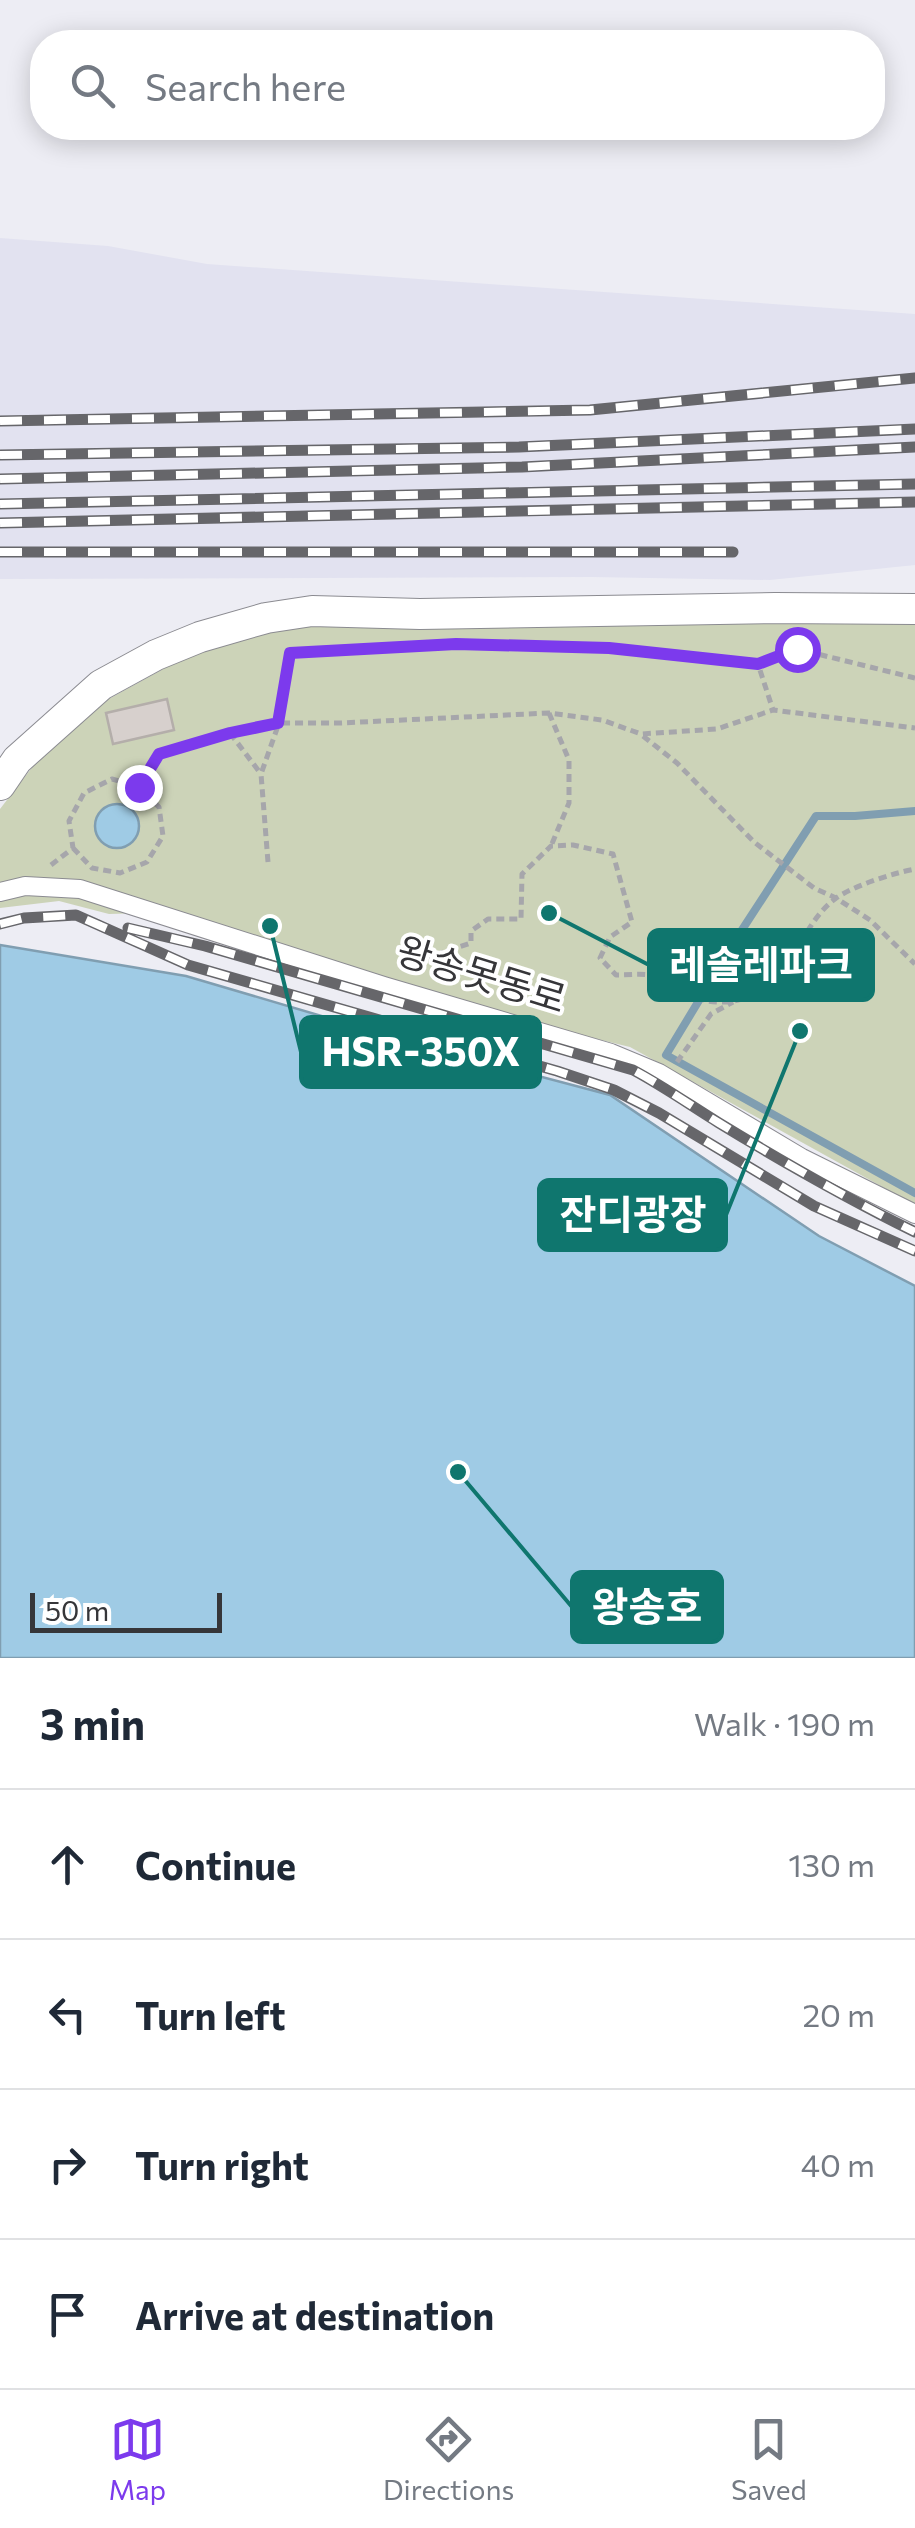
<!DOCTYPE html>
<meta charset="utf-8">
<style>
:root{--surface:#fff;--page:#f2f2f3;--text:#1f2937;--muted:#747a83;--line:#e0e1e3;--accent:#7c3aed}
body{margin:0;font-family:Commissioner,"Noto Sans KR",sans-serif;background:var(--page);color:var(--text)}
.scale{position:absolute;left:30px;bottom:25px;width:192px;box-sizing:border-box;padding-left:10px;border:5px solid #363639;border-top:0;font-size:28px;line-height:35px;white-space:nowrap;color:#363639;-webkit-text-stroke:8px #fff;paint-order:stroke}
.stop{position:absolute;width:30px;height:30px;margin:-22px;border:8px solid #7c3aed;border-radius:50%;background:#fff}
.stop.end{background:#7c3aed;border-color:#fff;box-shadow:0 2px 10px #0008}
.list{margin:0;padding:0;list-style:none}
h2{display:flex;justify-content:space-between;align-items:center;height:130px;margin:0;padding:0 40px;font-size:42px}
h2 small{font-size:32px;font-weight:400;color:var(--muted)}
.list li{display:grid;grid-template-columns:65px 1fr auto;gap:30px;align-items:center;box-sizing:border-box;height:150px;padding:0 40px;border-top:2px solid var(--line)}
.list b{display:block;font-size:38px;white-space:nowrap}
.list em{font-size:32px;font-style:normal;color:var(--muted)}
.icon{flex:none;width:55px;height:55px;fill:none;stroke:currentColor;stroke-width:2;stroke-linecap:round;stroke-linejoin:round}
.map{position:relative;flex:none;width:915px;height:1658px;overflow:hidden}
.search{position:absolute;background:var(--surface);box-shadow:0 5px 25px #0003;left:30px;right:30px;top:30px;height:110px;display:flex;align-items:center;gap:25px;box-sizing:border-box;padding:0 35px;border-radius:40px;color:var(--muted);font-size:38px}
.sheet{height:730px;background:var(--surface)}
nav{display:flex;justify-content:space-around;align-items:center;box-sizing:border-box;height:140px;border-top:2px solid var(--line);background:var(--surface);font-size:28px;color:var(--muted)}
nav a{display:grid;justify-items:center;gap:5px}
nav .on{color:var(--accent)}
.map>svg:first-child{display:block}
.built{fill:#e2e2f0}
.green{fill:#ccd3b8}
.water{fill:#9fcbe5;stroke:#809eb1;stroke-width:2.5}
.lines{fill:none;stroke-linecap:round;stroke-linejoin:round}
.stream{stroke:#809eb1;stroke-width:8}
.building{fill:#d7d0cd;stroke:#b4aeaa;stroke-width:2.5}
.pedestrian-casing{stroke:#8b8b91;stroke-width:20}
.tertiary-casing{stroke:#8b8b91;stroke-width:32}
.path{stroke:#a6a6ab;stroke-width:5;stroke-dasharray:8 5;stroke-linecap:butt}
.pedestrian{stroke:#fff;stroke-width:18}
.tertiary{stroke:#fff;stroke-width:30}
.rail-casing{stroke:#66666a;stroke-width:11}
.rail{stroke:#fff;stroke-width:8;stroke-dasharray:22;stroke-linecap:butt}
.route{stroke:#7c3aed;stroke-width:12}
.labels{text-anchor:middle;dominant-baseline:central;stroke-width:8;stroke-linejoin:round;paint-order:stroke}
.street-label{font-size:38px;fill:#363639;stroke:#fff}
.leader{fill:none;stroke:#0f766e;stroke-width:4}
.callout-dot{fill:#0f766e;stroke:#fff;stroke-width:4}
.callout{fill:#0f766e;stroke:#0f766e;stroke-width:4}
.callout-label{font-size:40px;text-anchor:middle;font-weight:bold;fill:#fff}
</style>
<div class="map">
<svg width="915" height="1658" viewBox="0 0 915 1658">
<rect width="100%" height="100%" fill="#ededf4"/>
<path class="built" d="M0,238L108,246L207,264L915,314V565L770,580L592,577L0,579Z"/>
<path class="green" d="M772,621L915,622V1205L630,1047L576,1034L407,985L179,912L109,914L59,901L0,908V809L37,761L105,701L214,641L314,623Z"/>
<path class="water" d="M95 826a22 22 0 1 1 44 0a22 22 0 1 1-44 0Z
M0,945L186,976L413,1043L610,1095L819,1236L915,1286V1658H0Z"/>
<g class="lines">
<path class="stream" d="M915,811L855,816H816L738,936L666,1055L915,1193"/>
</g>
<path class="building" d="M167,699L174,730L113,744L106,713Z"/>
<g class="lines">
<g class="pedestrian-casing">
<path id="pedestrian" d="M0,892L25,886L80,889L384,986L611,1053L659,1073L802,1158L915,1214"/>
</g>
<g class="tertiary-casing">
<path id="tertiary" d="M0,785L17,760L101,685L156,655L200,637L266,618L312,611L420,614L775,608L915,609"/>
</g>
<path class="path" d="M758,664L797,649L915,678
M549,713L569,760V803L551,846
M230,733L261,774
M643,736L677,763L754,842L814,888L836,898L870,920L915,964
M73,848L92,868L120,873L147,862L163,836L159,807L139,788
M268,862L261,774L279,723L290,653L456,644L609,648L758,664L773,710
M51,865L73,848L69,821L84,793L112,779L139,787L159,754L230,733L279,723H340L549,713L602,720L641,734L717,729L773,710L915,728
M399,967L471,943V931L488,919H521L522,874L551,846L573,845L613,854L632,922L610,937L600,958L616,975C628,975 644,973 655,976C688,987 692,1007 734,1001C792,991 796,928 835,899C852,886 894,873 915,869
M677,1062L711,1014L733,1002"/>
<use href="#pedestrian" class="pedestrian"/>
<use href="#tertiary" class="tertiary"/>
<g class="rail-casing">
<path id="rail" d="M0,421L590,410L915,378
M0,455L519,447L915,429
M0,479L522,467L915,447
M0,504L915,484
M0,523L915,502
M0,552H733
M0,924L24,918L76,915L188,965L557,1071L614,1090L659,1113L814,1206L915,1251
M128,928L205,946L633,1070C663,1086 690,1105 719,1123C783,1162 848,1199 915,1232"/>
</g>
<use href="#rail" class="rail"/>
</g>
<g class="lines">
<path class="route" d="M139,787L159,754L230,733L278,723L290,653L456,644L609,648L758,664L797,649"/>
</g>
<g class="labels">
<g class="street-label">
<text transform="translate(482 973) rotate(17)">왕송못동로</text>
</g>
</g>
<path class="leader" d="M549 913L649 965M270 926L301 1052M800 1031L726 1215M458 1472L572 1607"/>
<g class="callout-dot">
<circle cx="549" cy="913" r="10"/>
<circle cx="270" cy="926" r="10"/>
<circle cx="800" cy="1031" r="10"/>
<circle cx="458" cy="1472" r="10"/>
</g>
<g class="callout">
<rect x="649" y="930" width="224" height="70" rx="10"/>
<rect x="301" y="1017" width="239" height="70" rx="10"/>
<rect x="539" y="1180" width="187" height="70" rx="10"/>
<rect x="572" y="1572" width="150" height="70" rx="10"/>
</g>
<g class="callout-label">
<text x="761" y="979">레솔레파크</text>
<text x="421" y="1066">HSR-350X</text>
<text x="633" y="1229">잔디광장</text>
<text x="647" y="1621">왕송호</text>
</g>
</svg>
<div class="scale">50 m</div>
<div class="stop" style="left:797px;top:649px"></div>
<div class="stop end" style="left:139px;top:787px"></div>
<div class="search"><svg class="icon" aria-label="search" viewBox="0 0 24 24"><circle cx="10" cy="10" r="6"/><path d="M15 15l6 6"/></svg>Search here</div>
</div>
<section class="sheet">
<h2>3 min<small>Walk · 190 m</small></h2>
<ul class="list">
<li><svg class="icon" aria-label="ahead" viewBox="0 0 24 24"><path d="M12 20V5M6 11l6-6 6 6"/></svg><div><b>Continue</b></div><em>130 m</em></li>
<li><svg class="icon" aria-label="left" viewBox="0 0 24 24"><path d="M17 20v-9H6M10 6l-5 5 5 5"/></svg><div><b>Turn left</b></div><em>20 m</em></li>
<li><svg class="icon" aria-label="right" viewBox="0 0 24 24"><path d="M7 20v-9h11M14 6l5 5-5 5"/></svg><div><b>Turn right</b></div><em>40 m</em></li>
<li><svg class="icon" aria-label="arrive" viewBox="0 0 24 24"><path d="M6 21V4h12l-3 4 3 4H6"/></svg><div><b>Arrive at destination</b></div></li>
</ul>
</section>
<nav>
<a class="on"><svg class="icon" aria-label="map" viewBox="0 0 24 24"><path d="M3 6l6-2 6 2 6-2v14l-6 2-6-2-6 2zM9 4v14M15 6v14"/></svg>Map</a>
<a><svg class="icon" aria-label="directions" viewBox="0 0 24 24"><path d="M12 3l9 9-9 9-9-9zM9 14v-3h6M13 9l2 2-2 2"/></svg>Directions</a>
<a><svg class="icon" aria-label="saved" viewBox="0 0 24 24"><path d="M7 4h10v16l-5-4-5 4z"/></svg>Saved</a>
</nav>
